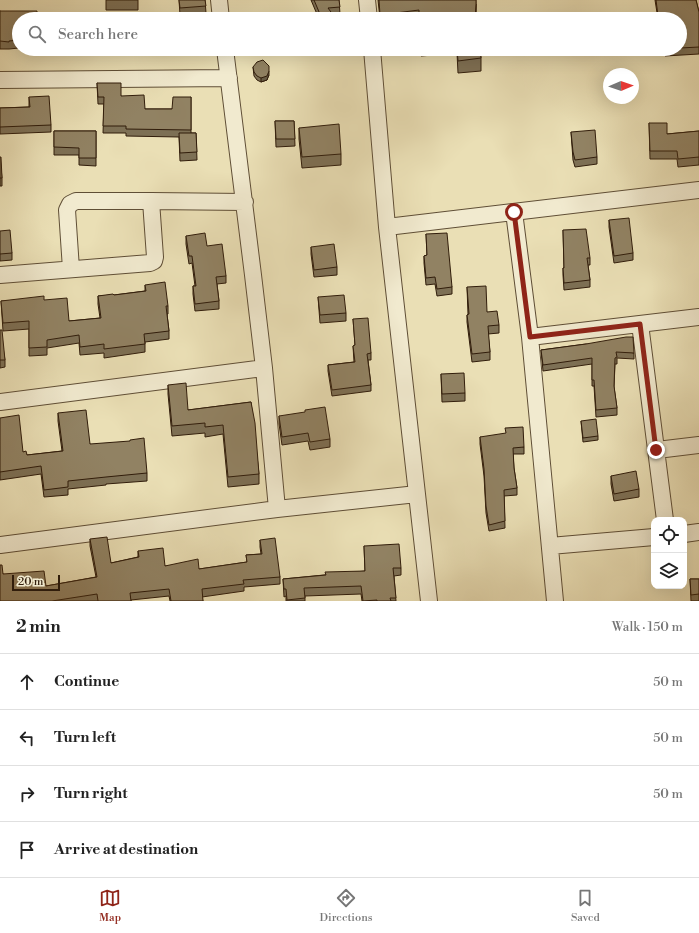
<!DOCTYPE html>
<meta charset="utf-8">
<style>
:root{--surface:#fff;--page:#f2f2f2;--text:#222;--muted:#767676;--line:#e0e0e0;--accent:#8f2418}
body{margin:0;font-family:"Libre Bodoni",serif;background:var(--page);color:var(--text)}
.controls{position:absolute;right:12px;bottom:12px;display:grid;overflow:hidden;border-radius:8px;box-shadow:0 4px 16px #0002}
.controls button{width:36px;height:36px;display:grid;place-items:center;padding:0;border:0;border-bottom:1px solid var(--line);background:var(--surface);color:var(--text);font:20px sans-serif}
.compass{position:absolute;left:603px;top:68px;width:36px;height:36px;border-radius:50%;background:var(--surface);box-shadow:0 4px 16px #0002;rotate:88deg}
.scale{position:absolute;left:12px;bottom:10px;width:48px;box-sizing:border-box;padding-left:4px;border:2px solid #311d0b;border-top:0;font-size:11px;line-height:14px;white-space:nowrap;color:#311d0b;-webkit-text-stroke:3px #f1eacf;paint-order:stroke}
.stop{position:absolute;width:12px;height:12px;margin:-9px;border:3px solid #8f2418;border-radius:50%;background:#fff}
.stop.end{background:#8f2418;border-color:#fff;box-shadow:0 1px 4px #0008}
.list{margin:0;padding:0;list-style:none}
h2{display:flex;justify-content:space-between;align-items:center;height:52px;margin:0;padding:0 16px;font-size:17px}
h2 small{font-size:13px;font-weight:400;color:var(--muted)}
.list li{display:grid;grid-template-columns:26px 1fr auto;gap:12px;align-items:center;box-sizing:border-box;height:56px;padding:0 16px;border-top:1px solid var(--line)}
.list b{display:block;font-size:15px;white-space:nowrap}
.list em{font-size:13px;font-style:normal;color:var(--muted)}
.icon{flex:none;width:22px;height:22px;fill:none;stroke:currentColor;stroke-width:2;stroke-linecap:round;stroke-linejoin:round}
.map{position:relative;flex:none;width:699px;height:601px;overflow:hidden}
.search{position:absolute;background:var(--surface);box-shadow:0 4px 16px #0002;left:12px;right:12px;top:12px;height:44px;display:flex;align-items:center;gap:10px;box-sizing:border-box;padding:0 14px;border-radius:22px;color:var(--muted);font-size:15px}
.sheet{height:276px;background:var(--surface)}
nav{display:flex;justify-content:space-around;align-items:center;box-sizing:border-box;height:56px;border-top:1px solid var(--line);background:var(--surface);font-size:11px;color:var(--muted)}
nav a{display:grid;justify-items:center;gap:2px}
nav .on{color:var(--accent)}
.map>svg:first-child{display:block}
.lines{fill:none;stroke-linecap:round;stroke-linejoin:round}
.minor-casing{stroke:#5f4e36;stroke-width:18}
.minor{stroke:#f1eacf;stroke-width:16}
.wall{fill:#7d7055;stroke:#311d0b}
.shaded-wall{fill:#665b45;stroke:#311d0b}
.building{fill:#918263;stroke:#311d0b}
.route{stroke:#8f2418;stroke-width:5}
</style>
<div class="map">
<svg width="699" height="601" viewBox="0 0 699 601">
<rect width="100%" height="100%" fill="#eadfb5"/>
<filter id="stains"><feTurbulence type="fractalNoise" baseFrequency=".005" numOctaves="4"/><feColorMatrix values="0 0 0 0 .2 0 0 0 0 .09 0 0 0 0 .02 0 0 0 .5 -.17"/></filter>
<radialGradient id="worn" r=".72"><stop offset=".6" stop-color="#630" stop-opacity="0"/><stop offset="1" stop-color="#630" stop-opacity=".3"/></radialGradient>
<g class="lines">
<g class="minor-casing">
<path id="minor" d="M219,0L221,19
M367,0L369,19
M225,49L253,275L264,368L277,509
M372,49L387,227L429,601
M0,80L229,78
M514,212L530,337L555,601
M387,227L699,190
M71,269L67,210L70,204L76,201H151
M0,275L150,263L154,261L155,257L151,201L245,202
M640,324L665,520
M530,337L699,317
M0,402L264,368
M657,450L699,445
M684,534L699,532
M0,545L277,509L417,494
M550,546L654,537"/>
</g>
<use href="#minor" class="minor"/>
</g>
<path class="wall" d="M106,0H138V10H106Z
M179,0H205L206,13L180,15Z
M311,0H339L340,14H333L336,19H319Z
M378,0H476V19H380Z
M655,0H696L699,12V54L665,56V49H680V19H658Z
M0,11L19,19V48L9,49H0Z
M421,49H480L481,58V71L458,73L457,53L421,56Z
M253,67L269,75L267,80L261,82L257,80L254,76Z
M97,83L145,109H172L191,97V133H196L197,160L180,161L179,137L126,136V133H103L104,104H98Z
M29,97L51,125V132L0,134V108L29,107Z
M275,121H294L295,146L276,147Z
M649,123L667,134L699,131V165L678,167L677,159H650Z
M299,128L341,154V165L302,168L299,139Z
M54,131H96V166L79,165V155H54Z
M571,132L597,157V164L575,167L573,160Z
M0,157L2,178V186H0Z
M609,220L633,253V260L614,263L609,227Z
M563,230L590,258V265H588L590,280V287L564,290L563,275V268H564Z
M0,231L12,253V260L0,261Z
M426,234L452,287V294L437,296L435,284L426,285L424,263V256L427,255Z
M186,236L207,246L226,276V283L217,284L219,301V309L195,311L193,294V286H195L192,263L189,264L186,244Z
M311,247L337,267V275L314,277L311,254Z
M145,285L168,306V314H167L169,331V339L145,342V352L104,358V353L80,355L79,343L47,348V355L29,356V329L3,331L1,301L44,300L69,321L100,318L98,304V296L114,295L145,291Z
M467,287L487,312L499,325V333L488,334L490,352V360L472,362L467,322V315L468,314Z
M318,297L346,313V321L320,323Z
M353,319L371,353V360H368L371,385V391L332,396L328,371V365L354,362L353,346L355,345Z
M0,330L5,360V367L0,368Z
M586,344L634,353V359L617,358V364H615L614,387L617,408V415L596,417L594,386H592V364L543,371L541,350Z
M441,374L465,393V401L442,402Z
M168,385L188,410L251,402L259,474V484L228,487L223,434L205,437V433L172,436L168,394Z
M58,413L90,444L147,473V481L106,484V485L68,489V495L44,497L41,474L0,480V418L23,452L27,455L62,451L58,421Z
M279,416L330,439V447L310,450L308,441L282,445L279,424Z
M581,421L598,436V440L583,442Z
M480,437L524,447V454H513L514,468L517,488V495L504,496L505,528L489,531L486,513L484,476L480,444Z
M611,476L639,489V497L614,501L611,484Z
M90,539L111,563L138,557V551L165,566L199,569L247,562L246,555L261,554L260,547V540L280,577V584L244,587V591L202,597L203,601H170L169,596L131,600V601H0L3,574L46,586L96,577L90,546Z
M364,546L401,568V575L394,576L396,601H362L361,594L305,596V601H286V596L284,597L283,579L365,571Z
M684,557L686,575V582H684Z
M690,579H699V601H691Z"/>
<path class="shaded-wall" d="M476,4V19H475Z
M269,71V75L268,77L267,80L261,82V78Z"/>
<path class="building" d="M179,0H205L206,6L180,8Z
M314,0H339L340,7L328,8L336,19H322Z
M379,0H476V4L475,19H419V10L380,15Z
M656,0H696L699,12V47L680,48V19H664V15L658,16Z
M0,11H37V19H19V40L9,41V42L0,41Z
M282,13V19H263V15Z
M457,49H480L481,58L458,61Z
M263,60L269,66V71L267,76L261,78L257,76L254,72L253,67L257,62Z
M97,83H121V96L144,95L145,109H172L173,97H191V130L126,129V126H103L104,97H98Z
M49,96L51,125L0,127V108L30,107L29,97Z
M275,121H294L295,139H276Z
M649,123H667V134L699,131V157L678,159L677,151H650Z
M339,124L341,154L302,157L299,128Z
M595,130L597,157L575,160L573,152L571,132Z
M54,131H96V158H79V148L54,147Z
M179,133H196L197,152L180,153Z
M0,157H1L2,178H0Z
M629,218L633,253L614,256L609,220Z
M586,229L590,258H587L590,280L564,283L563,268H564L563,230Z
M10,230L12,253L0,254V231Z
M205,233L207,246L222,244L226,276L216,277L219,301L195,304L193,286H196L192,256H189L186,236Z
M447,233L452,287L437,289L435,277L426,278L424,256L427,255L426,234Z
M334,244L337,267L314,270L311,247Z
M165,282L168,306H166L169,331L144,334L145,344L104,349V344L80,347L79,335L47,340V347L29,348V321L3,323L1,301L44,296V300L67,298L69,321L101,318L98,296L113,294L114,295L146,291L145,285Z
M486,286L487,312L497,311L499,325L488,326L490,352L472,354L467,315L469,314L467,287Z
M344,295L346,313L320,315L318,297Z
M368,318L371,353L367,354L371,385L332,390L328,365L355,362L353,346L355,345L353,319Z
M0,330H2L5,360H0Z
M626,337H633L634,353L616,352L617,357L615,358L614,386L617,408L596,410L594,380H592V358L543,365L541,350L586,344Z
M464,373L465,393L442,394L441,374Z
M186,383L188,410L251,402L255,423L259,474L228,477L223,425L205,427V423L172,426L168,385Z
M325,407L330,439L310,442L308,433L282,437L279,416L305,412V410Z
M86,410L90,444L130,441V440L144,438L147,473L106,477L68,481V487L44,490L41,466L0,472V418L19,415L23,452L26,451L27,455L63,451L58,413Z
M596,419L598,436L583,438L581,421Z
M523,427L524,447L513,448L514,468L517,488L504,490L505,521L489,525L486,506L484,469L480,437L506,433L505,428Z
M636,471L639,489L614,494L611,476Z
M107,537L111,563L139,557L138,551L163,548L165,566L198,559L199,569L247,562L246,555L262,554L260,540L275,538L280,577L243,580L244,584L202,589L203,601H171L169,589L130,593L131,601H98L97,594L52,601H0V565H2L3,574L44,571L46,586L97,577L90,539Z
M399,544L401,568H393L396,598H390L391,601H377V600L363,601L361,586L304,588L305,598L287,600L286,589H284L283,579L326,575L325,572L365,571L364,546Z
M684,557L686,575H684Z
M690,579H699V594L691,595Z"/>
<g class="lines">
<path class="route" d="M514,212L530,337L640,324L656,450"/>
</g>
<rect width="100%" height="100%" filter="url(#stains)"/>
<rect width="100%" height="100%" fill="url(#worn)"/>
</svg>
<div class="controls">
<button><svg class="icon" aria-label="locate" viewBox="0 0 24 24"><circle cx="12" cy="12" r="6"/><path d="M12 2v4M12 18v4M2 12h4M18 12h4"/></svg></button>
<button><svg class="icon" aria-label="layers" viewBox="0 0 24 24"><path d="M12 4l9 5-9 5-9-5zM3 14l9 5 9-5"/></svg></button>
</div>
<svg class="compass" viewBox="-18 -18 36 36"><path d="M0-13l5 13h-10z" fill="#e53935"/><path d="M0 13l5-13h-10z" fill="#767676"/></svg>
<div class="scale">20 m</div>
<div class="stop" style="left:514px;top:212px"></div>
<div class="stop end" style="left:656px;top:450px"></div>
<div class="search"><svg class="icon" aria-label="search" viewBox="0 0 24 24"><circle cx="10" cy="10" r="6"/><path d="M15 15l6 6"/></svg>Search here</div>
</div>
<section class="sheet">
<h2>2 min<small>Walk · 150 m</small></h2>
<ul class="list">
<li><svg class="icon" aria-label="ahead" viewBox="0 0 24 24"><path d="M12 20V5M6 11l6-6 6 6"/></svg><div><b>Continue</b></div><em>50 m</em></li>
<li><svg class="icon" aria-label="left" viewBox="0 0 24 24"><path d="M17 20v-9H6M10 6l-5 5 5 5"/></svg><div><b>Turn left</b></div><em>50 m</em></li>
<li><svg class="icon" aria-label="right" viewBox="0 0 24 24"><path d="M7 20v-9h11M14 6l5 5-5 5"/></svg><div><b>Turn right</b></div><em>50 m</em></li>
<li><svg class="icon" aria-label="arrive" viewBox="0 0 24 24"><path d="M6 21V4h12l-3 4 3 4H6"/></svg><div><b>Arrive at destination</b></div></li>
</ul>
</section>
<nav>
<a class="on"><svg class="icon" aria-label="map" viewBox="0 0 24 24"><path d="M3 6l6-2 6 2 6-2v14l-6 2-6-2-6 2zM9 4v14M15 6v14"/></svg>Map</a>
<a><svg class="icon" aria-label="directions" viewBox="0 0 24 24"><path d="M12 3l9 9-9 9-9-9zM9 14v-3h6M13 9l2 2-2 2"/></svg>Directions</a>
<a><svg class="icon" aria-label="saved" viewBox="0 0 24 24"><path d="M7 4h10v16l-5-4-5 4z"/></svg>Saved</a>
</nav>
